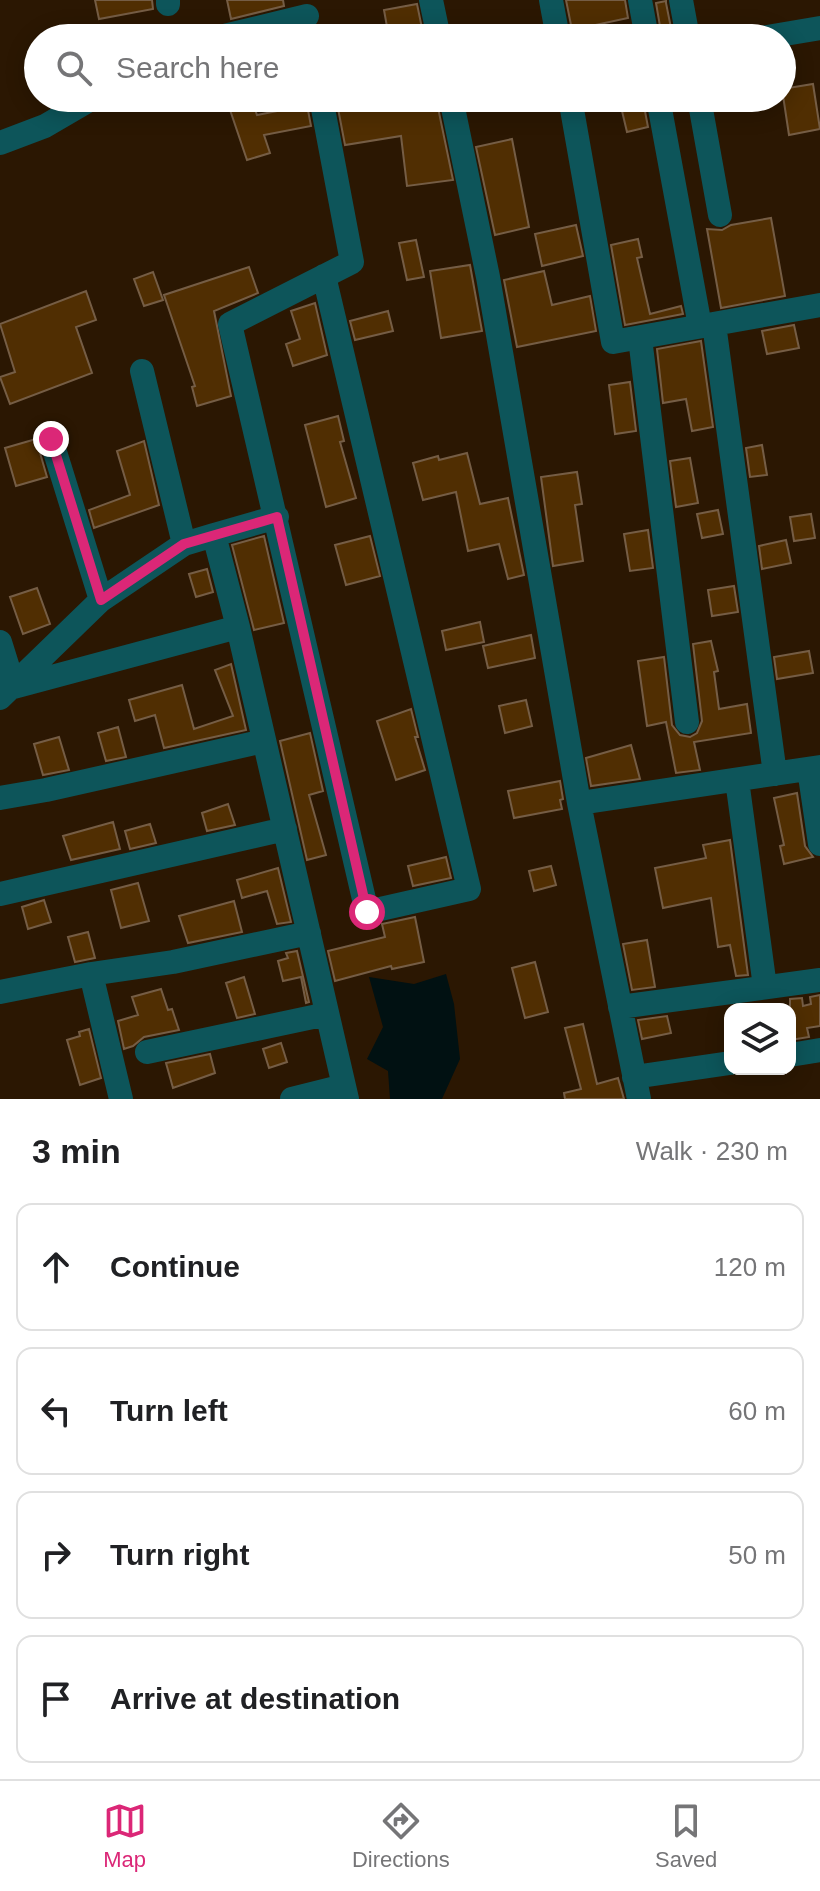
<!DOCTYPE html>
<meta charset="utf-8">
<style>
:root{--surface:#fff;--page:#f2f2f2;--text:#202124;--muted:#757577;--line:#e0e0e0;--accent:#db2777}
body{margin:0;font-family:Helvetica,sans-serif;background:var(--page);color:var(--text)}
.controls{position:absolute;right:24px;bottom:24px;display:grid;overflow:hidden;border-radius:16px;box-shadow:0 4px 20px #0003}
.controls button{width:72px;height:72px;display:grid;place-items:center;padding:0;border:0;border-bottom:2px solid var(--line);background:var(--surface);color:var(--text);font:40px sans-serif}
.stop{position:absolute;width:24px;height:24px;margin:-18px;border:6px solid #db2777;border-radius:50%;background:#fff}
.stop.end{background:#db2777;border-color:#fff;box-shadow:0 2px 8px #0008}
.list{margin:0;padding:0;list-style:none}
h2{display:flex;justify-content:space-between;align-items:center;height:104px;margin:0;padding:0 32px;font-size:34px}
h2 small{font-size:26px;font-weight:400;color:var(--muted)}
.list li{display:grid;grid-template-columns:52px 1fr auto;gap:24px;align-items:center;box-sizing:border-box;height:128px;margin:0 16px 16px;padding:0 16px;border:2px solid var(--line);border-radius:16px}
.list b{display:block;font-size:30px;white-space:nowrap}
.list em{font-size:26px;font-style:normal;color:var(--muted)}
.icon{flex:none;width:44px;height:44px;fill:none;stroke:currentColor;stroke-width:2;stroke-linecap:round;stroke-linejoin:round}
.map{position:relative;flex:none;width:820px;height:1099px;overflow:hidden}
.search{position:absolute;background:var(--surface);box-shadow:0 4px 20px #0003;left:24px;right:24px;top:24px;height:88px;display:flex;align-items:center;gap:20px;box-sizing:border-box;padding:0 28px;border-radius:44px;color:var(--muted);font-size:30px}
.sheet{height:680px;background:var(--surface)}
nav{display:flex;justify-content:space-around;align-items:center;box-sizing:border-box;height:112px;border-top:2px solid var(--line);background:var(--surface);font-size:22px;color:var(--muted)}
nav a{display:grid;justify-items:center;gap:4px}
nav .on{color:var(--accent)}
.map>svg:first-child{display:block}
.water{fill:#011112}
.building{fill:#502e02;stroke:#755d45;stroke-width:2}
.lines{fill:none;stroke-linecap:round;stroke-linejoin:round}
.minor{stroke:#0d555a;stroke-width:24}
.route{stroke:#db2777;stroke-width:10}
</style>
<div class="map">
<svg width="820" height="1099" viewBox="0 0 820 1099">
<rect width="100%" height="100%" fill="#2b1702"/>
<path class="water" d="M446,974L454,1004L460,1059L442,1099H390L388,1071L367,1059L383,1027L369,977L414,984Z"/>
<path class="building" d="M95,0H152L153,9L99,19Z
M227,0H283L284,6L231,19Z
M566,0H625L628,18L572,30Z
M666,1V3L673,38H662L656,3Z
M417,4L424,38H389L384,10Z
M813,84L820,129L789,135L782,89Z
M226,98H251L257,115L307,105L311,126L264,135L270,153L247,160Z
M336,98H436L453,180L407,186L401,136L345,145Z
M644,106L648,127L627,132L622,111Z
M512,139L529,227L495,235L476,147Z
M771,218L785,296L721,308L707,229L722,230L731,225Z
M576,225L583,256L542,266L535,234Z
M638,239L642,257L637,258L650,314L681,306L683,314L625,325L611,245Z
M416,240L424,277L407,280L399,243Z
M470,265L482,331L441,338L430,271Z
M249,267L258,293L214,311L231,396L197,406L192,387L195,386L164,295Z
M544,271L552,305L590,296L596,331L517,347L504,280Z
M153,272L163,300L144,306L134,279Z
M86,291L96,320L76,327L92,373L10,404L0,377L15,372L0,324Z
M315,303L327,355L293,366L286,344L300,339L291,311Z
M388,311L393,331L355,340L350,321Z
M794,325L799,348L767,354L762,331Z
M701,341L713,427L692,431L686,399L663,403L657,349Z
M630,382L636,431L615,434L609,385Z
M338,416L344,441L340,442L356,498L326,507L305,425Z
M36,439L47,477L16,486L5,448Z
M144,441L159,505L94,528L89,510L130,495L117,451Z
M762,445L767,475L750,477L746,448Z
M467,453L480,504L508,498L524,575L508,579L499,544L468,551L456,492L423,500L413,463L438,456L439,460Z
M690,458L698,503L676,507L670,461Z
M577,472L582,504L575,505L583,561L553,566L541,477Z
M718,510L723,534L702,538L697,514Z
M811,514L815,538L794,541L790,517Z
M648,530L653,568L630,571L624,534Z
M264,536L284,623L254,630L232,545Z
M370,536L380,576L346,585L335,545Z
M786,540L791,563L762,569L759,546Z
M207,569L213,592L196,597L189,574Z
M734,586L738,612L712,616L708,590Z
M37,588L50,624L23,634L10,597Z
M480,622L484,642L446,650L442,631Z
M531,635L535,658L488,668L483,646Z
M711,641L718,671L714,672L719,709L747,704L751,733L694,742L700,770L676,773L666,722L647,726L638,661L664,657L672,725L680,735L690,737L697,733L702,721L693,644Z
M809,651L813,673L777,679L774,657Z
M231,664L246,730L164,748L155,715L135,721L129,700L182,685L194,729L233,716L215,670Z
M526,700L532,726L505,733L499,706Z
M411,709L418,737H415L425,770L396,780L377,721Z
M118,727L126,757L106,761L98,733Z
M310,733L323,791L309,795L326,855L307,860L280,741Z
M59,737L69,770L43,775L34,744Z
M631,745L640,779L591,786L586,758Z
M560,781L563,799L560,800L562,809L514,818L508,791Z
M797,793L805,846L813,857L784,864L780,846L784,845L774,798Z
M228,804L235,825L207,831L202,813Z
M113,822L120,849L71,860L63,836Z
M150,824L156,843L130,849L125,831Z
M730,840L748,975L736,976L730,945L718,947L711,898L663,908L655,868L706,858L703,845Z
M446,857L451,878L413,886L408,866Z
M551,866L556,885L534,891L529,871Z
M278,868L291,922L277,924L267,891L242,898L237,880Z
M138,883L149,921L121,928L111,890Z
M44,900L51,922L28,929L22,907Z
M234,901L242,932L188,943L179,916Z
M415,917L424,962L392,969L391,966L335,981L328,951L385,937L382,924Z
M88,932L95,958L75,962L68,937Z
M647,940L655,987L632,990L623,944Z
M297,951L309,1002L306,1003L301,977L283,981L278,961L288,958L286,953Z
M535,962L548,1012L525,1018L512,968Z
M244,977L255,1014L237,1018L226,983Z
M161,989L168,1010L172,1009L179,1030L144,1037L133,1046L124,1049L118,1021L138,1015L132,997Z
M820,995V1026L807,1028L809,1037L790,1040V999L802,998L803,1006L811,1004L810,997Z
M667,1016L671,1033L642,1039L638,1020Z
M583,1024L597,1084L618,1078L624,1099H565L564,1093L581,1089L565,1028Z
M89,1029L101,1078L80,1085L67,1040L80,1036L79,1032Z
M281,1043L287,1062L269,1068L263,1049Z
M210,1054L215,1073L173,1088L166,1063Z"/>
<g class="lines">
<path class="minor" d="M168,0V4
M431,0L439,38
M551,0L558,38
M640,0L647,38
M681,0L688,38
M216,38L307,16
M761,38L820,28
M321,98L352,262L230,324L367,912L469,889L324,276
M451,98L488,277L579,803L639,1099
M570,98L613,342L820,305
M658,98L700,326
M699,98L720,215
M0,143L45,126L93,98
M714,324L775,774
M640,338L687,722
M142,371L184,544
M51,439L101,600
M214,535L277,517
M0,642L14,687L238,627
M0,698L101,600L184,544L214,535L238,627L347,1099
M809,769L820,844
M737,780L765,987
M0,798L46,790L264,741
M580,803L820,767
M0,894L285,829
M91,974L121,1099
M0,992L91,974L173,962L309,933
M620,1007L820,980
M147,1052L327,1014
M790,1055L820,1050
M634,1077L730,1063
M292,1099L344,1086"/>
</g>
<g class="lines">
<path class="route" d="M51,439L101,600L184,544L277,517L367,912"/>
</g>
</svg>
<div class="controls">
<button><svg class="icon" aria-label="layers" viewBox="0 0 24 24"><path d="M12 4l9 5-9 5-9-5zM3 14l9 5 9-5"/></svg></button>
</div>
<div class="stop" style="left:367px;top:912px"></div>
<div class="stop end" style="left:51px;top:439px"></div>
<div class="search"><svg class="icon" aria-label="search" viewBox="0 0 24 24"><circle cx="10" cy="10" r="6"/><path d="M15 15l6 6"/></svg>Search here</div>
</div>
<section class="sheet">
<h2>3 min<small>Walk · 230 m</small></h2>
<ul class="list">
<li><svg class="icon" aria-label="ahead" viewBox="0 0 24 24"><path d="M12 20V5M6 11l6-6 6 6"/></svg><div><b>Continue</b></div><em>120 m</em></li>
<li><svg class="icon" aria-label="left" viewBox="0 0 24 24"><path d="M17 20v-9H6M10 6l-5 5 5 5"/></svg><div><b>Turn left</b></div><em>60 m</em></li>
<li><svg class="icon" aria-label="right" viewBox="0 0 24 24"><path d="M7 20v-9h11M14 6l5 5-5 5"/></svg><div><b>Turn right</b></div><em>50 m</em></li>
<li><svg class="icon" aria-label="arrive" viewBox="0 0 24 24"><path d="M6 21V4h12l-3 4 3 4H6"/></svg><div><b>Arrive at destination</b></div></li>
</ul>
</section>
<nav>
<a class="on"><svg class="icon" aria-label="map" viewBox="0 0 24 24"><path d="M3 6l6-2 6 2 6-2v14l-6 2-6-2-6 2zM9 4v14M15 6v14"/></svg>Map</a>
<a><svg class="icon" aria-label="directions" viewBox="0 0 24 24"><path d="M12 3l9 9-9 9-9-9zM9 14v-3h6M13 9l2 2-2 2"/></svg>Directions</a>
<a><svg class="icon" aria-label="saved" viewBox="0 0 24 24"><path d="M7 4h10v16l-5-4-5 4z"/></svg>Saved</a>
</nav>
